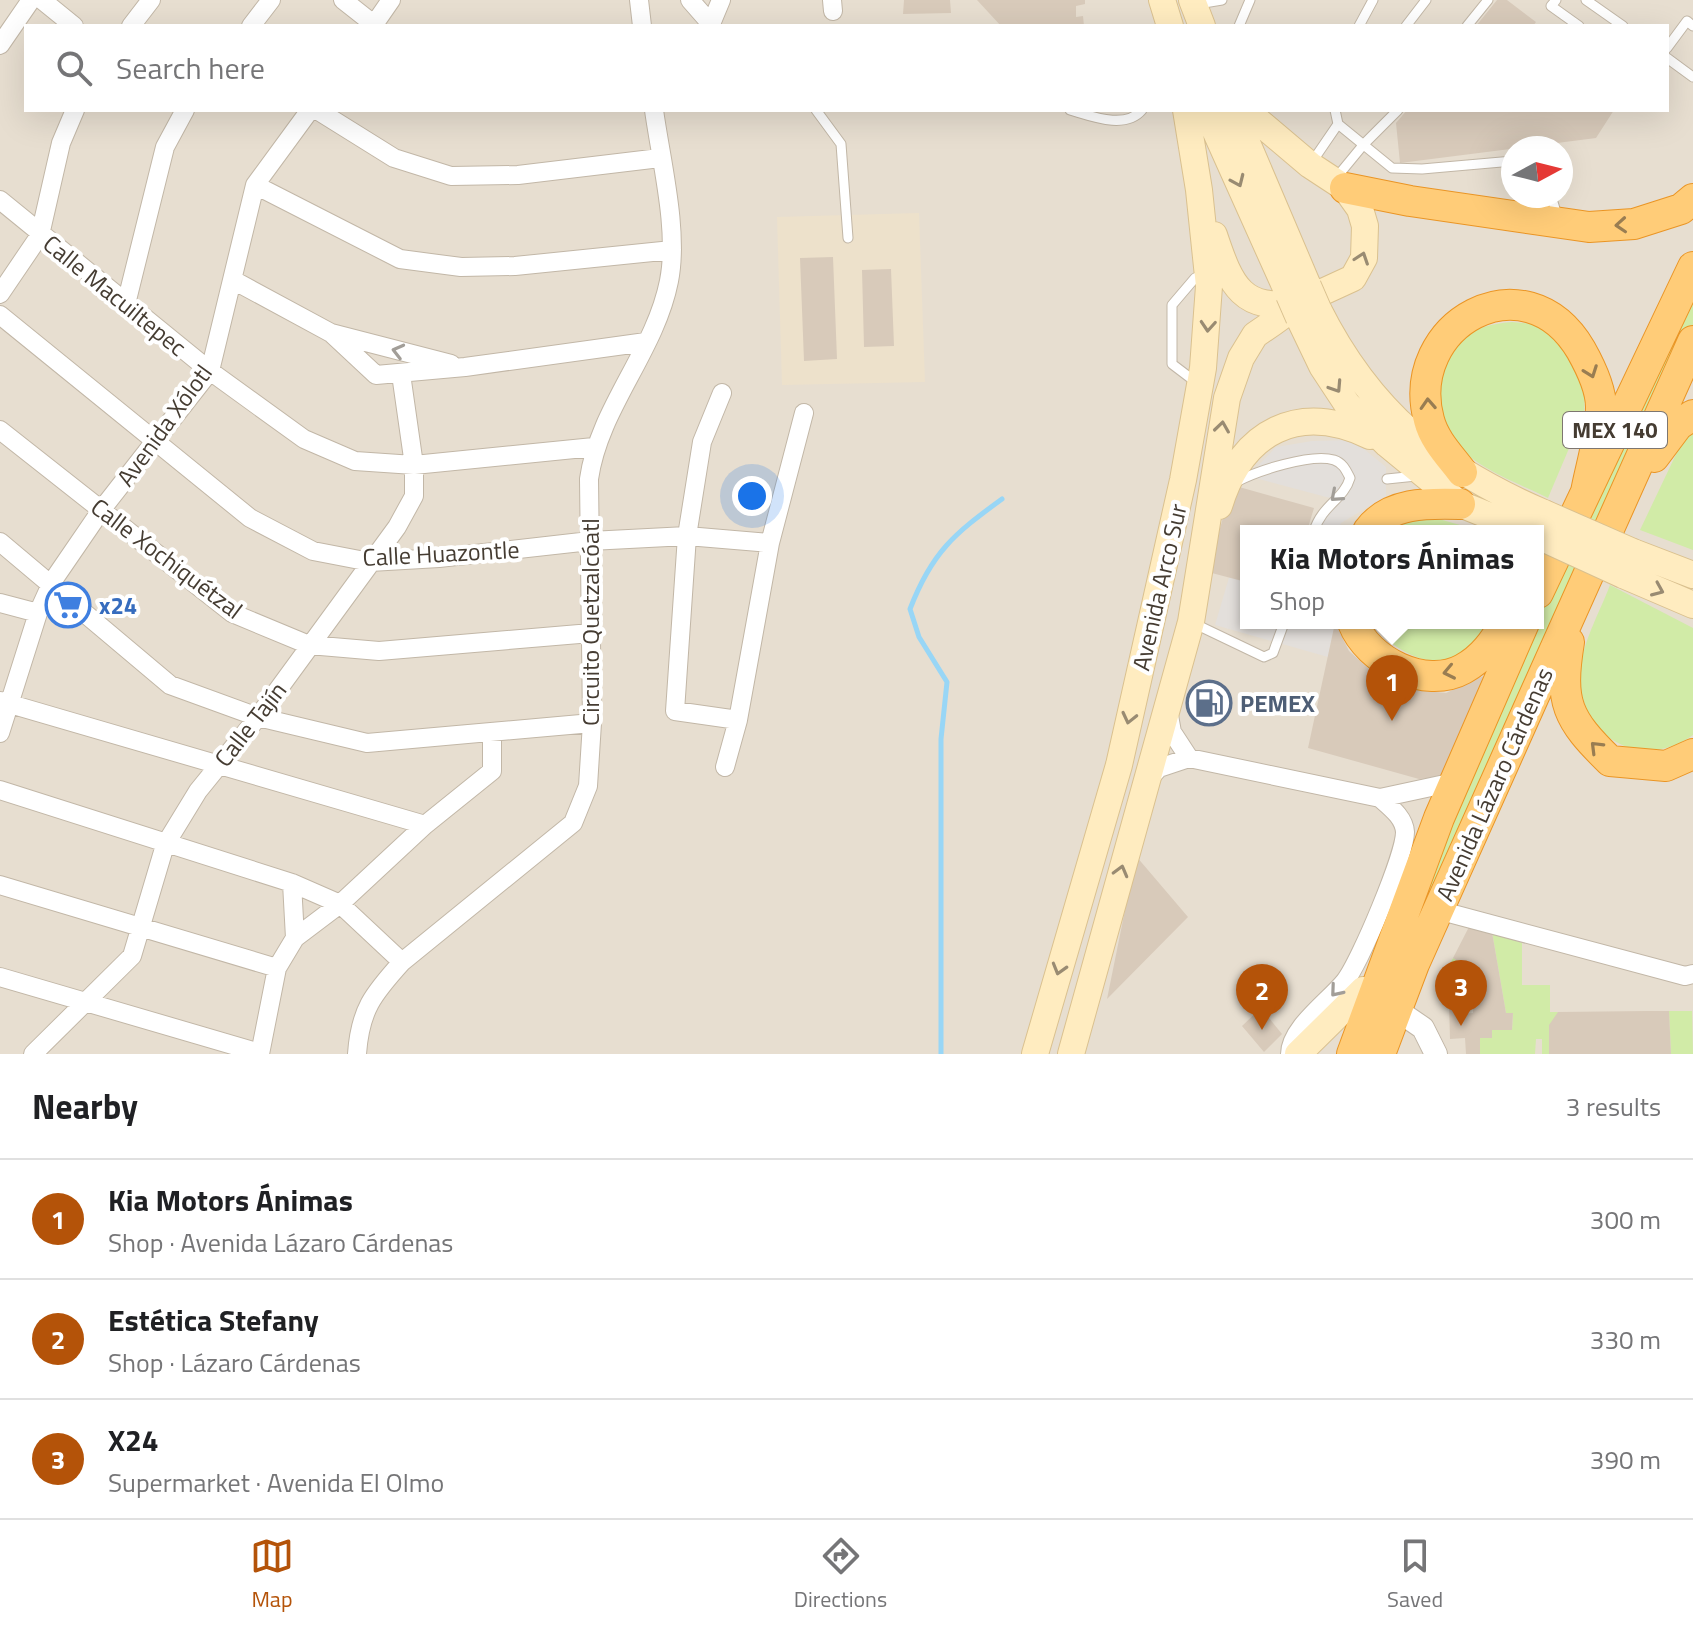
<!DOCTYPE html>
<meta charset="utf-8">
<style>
:root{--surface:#fff;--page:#f2f2f2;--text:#202124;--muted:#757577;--line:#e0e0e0;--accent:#b45309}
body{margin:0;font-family:"Titillium Web",sans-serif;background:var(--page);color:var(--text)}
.compass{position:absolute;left:1501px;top:136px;width:72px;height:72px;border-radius:50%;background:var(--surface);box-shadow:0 8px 32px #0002;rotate:83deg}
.you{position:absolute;left:752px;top:496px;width:28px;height:28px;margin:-20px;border:6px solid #fff;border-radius:50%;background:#1a73e8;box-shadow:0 0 0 12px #1a73e833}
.badge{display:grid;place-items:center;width:52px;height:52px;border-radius:50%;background:var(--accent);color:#fff;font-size:26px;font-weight:700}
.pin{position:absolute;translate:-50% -66px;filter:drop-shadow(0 2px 4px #0008)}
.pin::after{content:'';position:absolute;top:42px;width:28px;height:24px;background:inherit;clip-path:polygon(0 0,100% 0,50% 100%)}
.popup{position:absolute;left:1240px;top:525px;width:304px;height:104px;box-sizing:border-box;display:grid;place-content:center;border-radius:0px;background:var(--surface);filter:drop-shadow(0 2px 6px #0005);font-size:26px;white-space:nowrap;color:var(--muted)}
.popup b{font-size:30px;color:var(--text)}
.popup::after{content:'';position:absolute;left:50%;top:100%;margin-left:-16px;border:16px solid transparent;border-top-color:var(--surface)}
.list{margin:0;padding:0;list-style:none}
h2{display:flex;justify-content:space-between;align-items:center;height:104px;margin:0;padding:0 32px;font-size:34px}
h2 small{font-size:26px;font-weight:400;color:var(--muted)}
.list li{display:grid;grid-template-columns:52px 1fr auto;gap:24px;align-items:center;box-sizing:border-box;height:120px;padding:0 32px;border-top:2px solid var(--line)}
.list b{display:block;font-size:30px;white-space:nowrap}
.list p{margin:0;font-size:26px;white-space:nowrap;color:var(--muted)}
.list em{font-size:26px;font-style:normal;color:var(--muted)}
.icon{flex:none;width:44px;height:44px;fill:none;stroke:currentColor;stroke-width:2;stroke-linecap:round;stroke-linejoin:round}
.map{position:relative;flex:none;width:1693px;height:1054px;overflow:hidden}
.search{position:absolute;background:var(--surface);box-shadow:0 8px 32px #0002;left:24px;right:24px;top:24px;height:88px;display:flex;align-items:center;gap:20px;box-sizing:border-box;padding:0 28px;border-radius:0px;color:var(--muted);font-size:30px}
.sheet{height:464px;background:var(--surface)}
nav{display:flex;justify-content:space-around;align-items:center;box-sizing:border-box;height:112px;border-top:2px solid var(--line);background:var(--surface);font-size:22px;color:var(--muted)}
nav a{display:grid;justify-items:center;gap:4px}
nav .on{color:var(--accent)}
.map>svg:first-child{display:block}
.residential{fill:#e7ded0;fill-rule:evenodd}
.education{fill:#ede1cb}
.green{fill:#d1eba7}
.parking{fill:#e3dfdb}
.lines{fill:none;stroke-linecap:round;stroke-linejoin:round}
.stream{stroke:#98d6f6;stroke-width:5}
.building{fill:#d8caba}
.service-casing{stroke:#c2b7a7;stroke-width:11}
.minor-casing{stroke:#c2b7a7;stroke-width:20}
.tertiary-casing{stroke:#c2b7a7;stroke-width:24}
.secondary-casing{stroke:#dac18f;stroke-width:28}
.trunk-casing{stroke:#ea9525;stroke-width:32}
.service{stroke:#fff;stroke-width:9}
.minor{stroke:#fff;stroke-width:18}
.tertiary{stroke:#fff;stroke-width:22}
.secondary{stroke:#ffecc0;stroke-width:26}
.trunk{stroke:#ffcc78;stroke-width:30}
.secondary-bridge-casing{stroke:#dac18f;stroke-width:28;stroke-linecap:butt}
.secondary-bridge{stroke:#ffecc0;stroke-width:26}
.oneway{stroke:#998b72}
.oneway2{stroke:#997d52}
.oneway3{stroke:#a29e98}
.labels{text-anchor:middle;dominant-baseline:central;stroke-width:8;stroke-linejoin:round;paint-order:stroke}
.shield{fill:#fff;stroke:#7d7670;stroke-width:2}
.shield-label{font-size:22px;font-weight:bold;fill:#453c32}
.street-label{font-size:24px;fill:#453c32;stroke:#fff}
.shop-label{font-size:24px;font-weight:bold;fill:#366cbe;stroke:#fff;text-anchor:start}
.service-label{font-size:24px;font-weight:bold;fill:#4e5e75;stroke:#fff;text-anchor:start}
</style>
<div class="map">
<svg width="1693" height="1054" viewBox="0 0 1693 1054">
<rect width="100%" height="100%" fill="#f3ede2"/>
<path class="residential" d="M0,0H1693V1054H0ZM26,26H1667V110H26ZM1513,148H1561V196H1513ZM1246,531H1538V623H1246Z"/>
<path class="education" d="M919,213L925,382L782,385L777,217Z"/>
<path class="green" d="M1693,284V332L1600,532L1578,523Z
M1512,322L1534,324L1570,348L1585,394L1584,413L1548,498C1518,483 1480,470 1457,445C1442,429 1441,416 1440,395C1438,347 1467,325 1512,322Z
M1693,431V550L1640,530L1679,448Z
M1432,517L1481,531H1390L1410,521Z
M1562,553L1587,565L1443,907L1361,1007L1538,623V606Z
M1610,585L1693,628V735C1643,771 1582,740 1580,678C1579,648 1600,612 1610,585Z
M1374,623H1501C1488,633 1471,653 1456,658C1426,669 1389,648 1374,623Z
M1492,932L1522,943V985H1550V1012H1558L1549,1054H1542V1039H1536L1535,1054H1480V1038H1492V1030H1512L1513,1013H1506Z
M1453,958L1483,976L1482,997H1448L1437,990Z
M1669,1011H1692L1693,1054H1671Z"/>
<path class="parking" d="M1353,440L1386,467V496L1341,523L1338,531H1321L1330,498L1248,476L1276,447L1312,441Z
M1233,564L1246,568V623H1335L1328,657L1215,625Z"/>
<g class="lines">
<path class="stream" d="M941,1054V739L947,682L919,637L910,609C932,552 954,534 1002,499"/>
</g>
<path class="building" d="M904,0H950L951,13L903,14Z
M977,0H1085V4L1076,6V17L1083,16L1084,26H1001Z
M1497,0H1507L1536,22L1533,26H1476Z
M1407,110H1614L1596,138L1400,163L1396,123Z
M833,257L837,359L804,361L800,258Z
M891,269L894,346L864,347L862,270Z
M1232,485L1314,508L1307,531H1246V582L1208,572Z
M1335,623L1349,651L1378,677L1408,689L1446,693L1490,673L1446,777L1419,779L1308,748Z
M1136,856L1188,917L1107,999Z
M1471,923L1492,932L1506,1013H1513L1512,1030H1492V1038H1480V1054H1466L1465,1038L1450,1039L1449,1004H1462V1014L1473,1013V997H1482L1483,976L1453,958Z
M1261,1008L1282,1034L1264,1052L1242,1026Z
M1647,1011H1669L1671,1054H1549V1025L1558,1012Z"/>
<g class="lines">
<g class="service-casing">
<path id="service" d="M1556,0L1551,6L1579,26
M1586,0L1623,26
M1198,4L1222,0
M1239,26L1250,0
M1359,26L1373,0
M1406,26L1426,0
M1467,26L1488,0
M1667,48L1687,21L1693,26
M1667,58L1693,77
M816,110L841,144L848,238
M1070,110C1091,116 1125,130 1142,110
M1335,110L1338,124L1392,168L1422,169L1513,161
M1312,162L1338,124
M1336,178L1364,144L1398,110
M1551,196L1557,215
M1197,383L1172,364V305L1195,278L1205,274
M1387,479L1416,476
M1236,482C1257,471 1311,453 1334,460C1343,463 1346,470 1350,478C1344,499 1322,505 1314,531
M1193,623L1264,657L1273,653L1284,623"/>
</g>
<g class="minor-casing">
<path id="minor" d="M42,0L74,26
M343,0L376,26
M639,0L642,26
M690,0L711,24L721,0
M832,0L833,11
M131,26L151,0
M251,26L271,0
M373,26L391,0
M0,45L31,0
M317,110L394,158L451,176L518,175L660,158
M255,185L400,259L461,267L515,266L672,250
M0,200L210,371L304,439L355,461L414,465L594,447
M233,280L331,333L451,364
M0,294L40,235L61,143L75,110
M126,304L165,147L185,110
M0,315L250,518L313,551L370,562L439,558L590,541L687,536L770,543
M331,333L376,375L465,367L646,342
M722,393L702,442L687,536L675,711L738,720
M0,430L232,613L309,645L379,651L591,633
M0,542L170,685L258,717L367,743L592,723
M0,603L38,613
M0,701L425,825
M1168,710L1172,732L1189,758
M0,733L38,613L52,582L102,509L210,371L255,185L310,110
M725,767L738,720L770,543L804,413
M1147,781L1159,768L1189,758L1380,798L1445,784
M0,790L292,883L340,904L402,962
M292,883L295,938
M0,885L277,968
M1449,913L1685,976L1693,974
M0,977L260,1053
M33,1054L132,956L165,845L198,791L258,717L397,527L414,496V465L401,374
M260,1054L277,968L295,938L340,904L425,825L492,771V732
M357,1054C360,1010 373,994 402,962L573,823L588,786L592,723L589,479C599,408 655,352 669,281C679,231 661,161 654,110
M1290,1054C1290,1028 1329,1001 1345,981C1360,962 1405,855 1405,832C1404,817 1390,807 1380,798"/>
</g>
<g class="tertiary-casing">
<path id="tertiary" d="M1404,1015L1423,1028L1436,1054"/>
</g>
<g class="secondary-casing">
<path id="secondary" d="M1162,0L1170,26
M1192,0L1202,26
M1206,110L1289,295
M1233,110L1308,286
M1214,235C1231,286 1242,313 1301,302
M1318,309C1370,413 1439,468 1544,513
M1299,318L1322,366L1347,404L1387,444L1460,504L1527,531
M1219,506C1242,430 1299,402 1370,436
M1633,552L1693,575
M1623,575L1693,605
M1035,1054L1119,765L1183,480L1203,368L1209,286L1199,190L1186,110
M1071,1054L1191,622L1227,398L1241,358L1255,335L1274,322L1303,301L1353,278L1364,258L1365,226L1360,209L1345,188L1310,165L1245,110
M1298,1054L1363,990"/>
</g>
<g class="trunk-casing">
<path id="trunk" d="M1345,188L1410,201L1589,227L1634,224L1681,209L1693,199
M1654,457L1678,425L1693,415
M1462,472C1450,456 1434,440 1429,420C1403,325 1525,255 1581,350C1590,366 1601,388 1601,407C1601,435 1591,465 1586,492
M1368,531C1389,502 1428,503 1460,504
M1538,593L1693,267
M1353,623C1368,661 1425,690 1463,669C1483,658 1494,642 1505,623
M1569,642C1559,703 1567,719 1610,761L1666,766L1693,754
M1352,1054L1439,818L1524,623
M1380,1054L1414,964L1693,341"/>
</g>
<use href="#service" class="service"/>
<use href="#minor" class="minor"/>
<use href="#tertiary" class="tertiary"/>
<use href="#secondary" class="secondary"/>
<use href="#trunk" class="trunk"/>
<g class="secondary-bridge-casing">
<path id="secondary-bridge" d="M1308,286L1318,309
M1289,295L1299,318
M1544,513L1633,552
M1538,536L1623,575"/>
</g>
<use href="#secondary-bridge" class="secondary-bridge"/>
</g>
<defs><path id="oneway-chevron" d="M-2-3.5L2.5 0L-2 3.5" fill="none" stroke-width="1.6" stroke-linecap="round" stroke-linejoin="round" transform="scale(2)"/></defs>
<g class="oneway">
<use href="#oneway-chevron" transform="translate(1238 181) rotate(66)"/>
<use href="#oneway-chevron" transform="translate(1362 258) rotate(-71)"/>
<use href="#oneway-chevron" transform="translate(1208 326) rotate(94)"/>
<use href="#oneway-chevron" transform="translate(1336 387) rotate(57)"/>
<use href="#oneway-chevron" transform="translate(1222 427) rotate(-82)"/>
<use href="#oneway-chevron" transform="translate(1658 590) rotate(23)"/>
<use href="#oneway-chevron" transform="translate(1129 718) rotate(103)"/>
<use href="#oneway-chevron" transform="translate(1121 871) rotate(-75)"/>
<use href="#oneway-chevron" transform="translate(1059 969) rotate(106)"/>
</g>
<g class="oneway2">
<use href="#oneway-chevron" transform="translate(1621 225) rotate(176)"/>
<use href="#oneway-chevron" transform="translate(1591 372) rotate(70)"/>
<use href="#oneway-chevron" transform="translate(1428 404) rotate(-93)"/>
<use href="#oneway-chevron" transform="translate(1449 672) rotate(168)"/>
<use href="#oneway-chevron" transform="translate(1596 747) rotate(-135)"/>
</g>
<g class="oneway3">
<use href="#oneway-chevron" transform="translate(398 351) rotate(-166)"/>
<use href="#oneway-chevron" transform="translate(1336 496) rotate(139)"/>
<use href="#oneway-chevron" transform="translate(1336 991) rotate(130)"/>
</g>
<defs>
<g id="supermarket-ring" transform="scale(2.3)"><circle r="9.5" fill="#fff" stroke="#3f7fe0" stroke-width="1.5"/><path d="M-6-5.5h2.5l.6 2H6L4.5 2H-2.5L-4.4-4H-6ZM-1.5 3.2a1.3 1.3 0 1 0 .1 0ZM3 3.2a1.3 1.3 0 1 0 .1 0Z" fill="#3f7fe0"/></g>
<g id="fuel-ring" transform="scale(2.3)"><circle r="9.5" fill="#fff" stroke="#5c6f8a" stroke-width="1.5"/><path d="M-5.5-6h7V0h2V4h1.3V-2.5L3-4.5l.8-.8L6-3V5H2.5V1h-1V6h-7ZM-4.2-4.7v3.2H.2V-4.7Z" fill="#5c6f8a"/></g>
</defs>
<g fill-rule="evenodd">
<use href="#supermarket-ring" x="68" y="605"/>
<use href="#fuel-ring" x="1209" y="703"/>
</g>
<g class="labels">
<rect class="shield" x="1563" y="412" width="104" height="36" rx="6"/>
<g class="shield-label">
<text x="1615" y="430">MEX 140</text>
</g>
<g class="street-label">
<text transform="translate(115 295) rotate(39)">Calle Macuiltepec</text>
<text transform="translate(164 425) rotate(-54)">Avenida Xólotl</text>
<text transform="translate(441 553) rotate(-3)">Calle Huazontle</text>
<text transform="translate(167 558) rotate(37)">Calle Xochiquétzal</text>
<text transform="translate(1159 587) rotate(-77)">Avenida Arco Sur</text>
<text transform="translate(590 622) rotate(-90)">Circuito Quetzalcóatl</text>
<text transform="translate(250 724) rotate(-52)">Calle Tajín</text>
<text transform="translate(1494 784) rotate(-66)">Avenida Lázaro Cárdenas</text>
</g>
<g class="shop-label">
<text x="99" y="605">x24</text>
</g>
<g class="service-label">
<text x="1240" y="703">PEMEX</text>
</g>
</g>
</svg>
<svg class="compass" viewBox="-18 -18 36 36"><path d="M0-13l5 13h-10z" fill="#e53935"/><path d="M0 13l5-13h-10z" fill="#757577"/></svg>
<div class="you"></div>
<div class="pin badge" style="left:1392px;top:721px">1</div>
<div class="popup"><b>Kia Motors Ánimas</b>Shop</div>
<div class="pin badge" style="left:1262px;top:1030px">2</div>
<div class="pin badge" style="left:1461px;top:1026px">3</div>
<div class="search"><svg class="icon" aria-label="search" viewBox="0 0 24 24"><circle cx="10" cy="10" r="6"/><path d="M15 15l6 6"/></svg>Search here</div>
</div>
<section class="sheet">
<h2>Nearby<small>3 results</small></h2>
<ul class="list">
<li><span class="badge">1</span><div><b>Kia Motors Ánimas</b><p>Shop · Avenida Lázaro Cárdenas</p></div><em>300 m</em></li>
<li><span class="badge">2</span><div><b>Estética Stefany</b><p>Shop · Lázaro Cárdenas</p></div><em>330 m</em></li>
<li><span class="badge">3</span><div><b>X24</b><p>Supermarket · Avenida El Olmo</p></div><em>390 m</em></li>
</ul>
</section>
<nav>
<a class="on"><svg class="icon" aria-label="map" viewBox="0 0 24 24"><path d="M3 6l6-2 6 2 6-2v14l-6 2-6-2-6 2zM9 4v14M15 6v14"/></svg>Map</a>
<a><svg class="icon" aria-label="directions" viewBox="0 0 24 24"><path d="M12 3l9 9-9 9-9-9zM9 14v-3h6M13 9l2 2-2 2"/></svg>Directions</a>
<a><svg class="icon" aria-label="saved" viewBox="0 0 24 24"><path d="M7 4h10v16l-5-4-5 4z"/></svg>Saved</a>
</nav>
